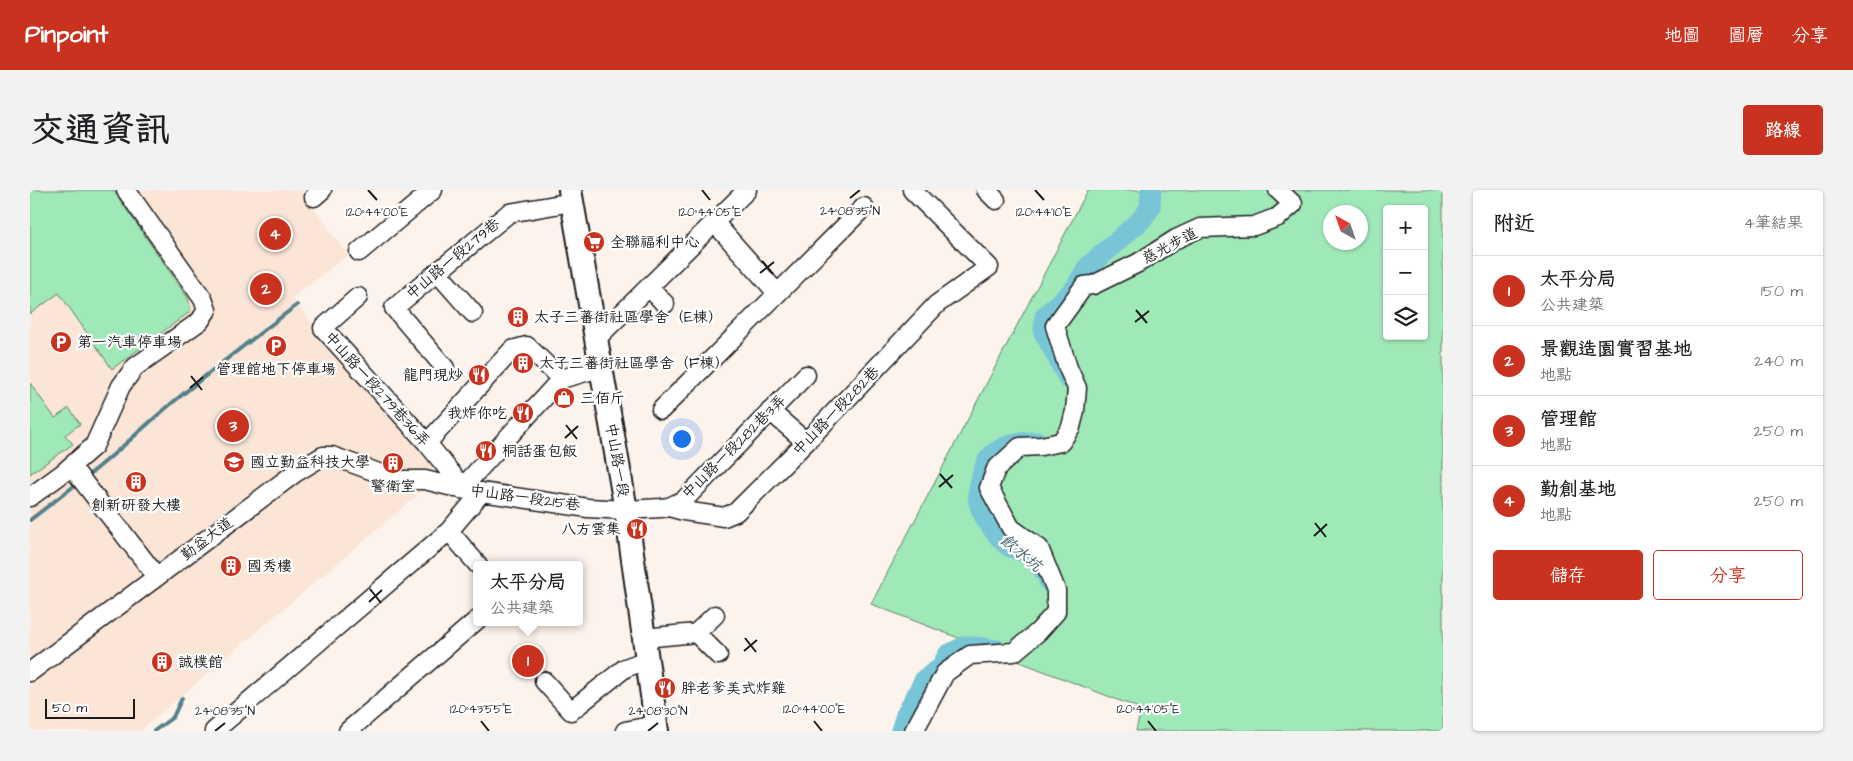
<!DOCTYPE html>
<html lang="zh-TW">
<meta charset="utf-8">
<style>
:root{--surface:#fff;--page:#f2f2f2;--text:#202124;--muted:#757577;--line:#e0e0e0;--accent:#c8321e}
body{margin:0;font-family:"Architects Daughter","LXGW WenKai TC",sans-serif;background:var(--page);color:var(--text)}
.controls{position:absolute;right:15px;top:15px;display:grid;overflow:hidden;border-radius:5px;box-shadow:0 1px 4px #0004}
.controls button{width:45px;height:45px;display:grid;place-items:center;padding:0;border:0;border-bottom:1px solid var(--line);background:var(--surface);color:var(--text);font:25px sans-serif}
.compass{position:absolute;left:1293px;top:15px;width:45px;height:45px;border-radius:50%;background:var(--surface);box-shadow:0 1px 4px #0004;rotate:320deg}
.scale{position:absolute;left:15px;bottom:12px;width:90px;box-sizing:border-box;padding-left:5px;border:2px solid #1c1c1c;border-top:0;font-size:14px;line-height:18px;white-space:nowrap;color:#1c1c1c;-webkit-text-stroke:4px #fff;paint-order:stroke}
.you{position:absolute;left:651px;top:248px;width:18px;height:18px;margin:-12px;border:4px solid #fff;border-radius:50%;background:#1a73e8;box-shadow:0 0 0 8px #1a73e833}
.badge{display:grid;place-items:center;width:32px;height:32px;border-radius:50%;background:var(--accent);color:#fff;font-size:16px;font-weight:700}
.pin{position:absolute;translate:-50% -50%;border:2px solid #fff;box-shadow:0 1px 5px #0006}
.popup{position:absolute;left:443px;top:371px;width:110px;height:65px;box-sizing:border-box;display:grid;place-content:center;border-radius:5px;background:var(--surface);filter:drop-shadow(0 1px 4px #0005);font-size:16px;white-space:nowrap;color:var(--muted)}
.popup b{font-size:19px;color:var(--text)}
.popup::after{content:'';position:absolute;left:50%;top:100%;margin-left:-10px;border:10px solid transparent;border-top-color:var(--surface)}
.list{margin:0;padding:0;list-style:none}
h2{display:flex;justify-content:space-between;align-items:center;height:65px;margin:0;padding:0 20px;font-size:21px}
h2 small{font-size:16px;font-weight:400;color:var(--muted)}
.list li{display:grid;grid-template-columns:32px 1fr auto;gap:15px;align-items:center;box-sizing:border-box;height:70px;padding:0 20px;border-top:1px solid var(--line)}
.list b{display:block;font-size:19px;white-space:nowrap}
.list p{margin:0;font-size:16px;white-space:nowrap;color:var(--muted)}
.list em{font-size:16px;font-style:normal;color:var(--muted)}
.actions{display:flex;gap:10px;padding:15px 20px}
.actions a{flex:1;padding:11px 0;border:1px solid var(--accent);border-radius:5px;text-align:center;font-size:18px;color:var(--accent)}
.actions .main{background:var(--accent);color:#fff}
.icon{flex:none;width:28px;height:28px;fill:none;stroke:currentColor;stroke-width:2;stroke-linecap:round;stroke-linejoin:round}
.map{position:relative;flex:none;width:1413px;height:541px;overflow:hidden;border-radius:5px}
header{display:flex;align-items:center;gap:30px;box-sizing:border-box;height:70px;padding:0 25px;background:var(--accent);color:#fff}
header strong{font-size:24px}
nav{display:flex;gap:28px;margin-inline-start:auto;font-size:18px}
.intro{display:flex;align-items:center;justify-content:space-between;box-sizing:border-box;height:120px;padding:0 30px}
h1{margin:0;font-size:35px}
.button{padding:12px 22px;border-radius:5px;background:var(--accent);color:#fff;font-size:18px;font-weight:700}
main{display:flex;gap:30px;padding:0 30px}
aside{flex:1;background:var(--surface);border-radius:5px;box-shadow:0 1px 4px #0004}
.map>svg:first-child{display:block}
.built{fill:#fae5d7}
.green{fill:#9fe8b8;stroke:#5e826a;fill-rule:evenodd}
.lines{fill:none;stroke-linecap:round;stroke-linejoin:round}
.stream{stroke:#53818c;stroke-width:4}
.river{stroke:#78c5d7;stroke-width:21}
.minor-casing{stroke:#1c1c1c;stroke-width:21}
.major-casing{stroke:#1c1c1c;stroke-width:26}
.minor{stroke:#fff;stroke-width:18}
.major{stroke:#fff;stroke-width:22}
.ticks{fill:none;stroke:#1c1c1c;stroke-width:2}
.labels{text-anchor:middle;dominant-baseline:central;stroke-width:4.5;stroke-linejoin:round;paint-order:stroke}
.poi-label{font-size:15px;fill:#1c1c1c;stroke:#fff;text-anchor:start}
.street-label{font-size:15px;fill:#1c1c1c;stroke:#fff}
.water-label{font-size:16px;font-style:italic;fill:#416067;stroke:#fff}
.ticks-label{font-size:12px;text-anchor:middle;fill:#1c1c1c;stroke:#fff;stroke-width:4.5;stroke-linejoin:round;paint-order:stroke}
</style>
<header>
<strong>Pinpoint</strong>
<nav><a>地圖</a><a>圖層</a><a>分享</a></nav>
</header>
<div class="intro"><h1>交通資訊</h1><a class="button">路線</a></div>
<main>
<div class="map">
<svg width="1413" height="541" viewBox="0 0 1413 541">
<rect width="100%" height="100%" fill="#fdf3ed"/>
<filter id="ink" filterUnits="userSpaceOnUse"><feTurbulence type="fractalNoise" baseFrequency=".02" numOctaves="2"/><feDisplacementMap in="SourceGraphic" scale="10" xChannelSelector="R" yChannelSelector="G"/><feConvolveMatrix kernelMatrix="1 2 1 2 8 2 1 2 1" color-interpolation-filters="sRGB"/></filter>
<g filter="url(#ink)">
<path class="built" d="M0,0H271L318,65L262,108L295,149L416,284L398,279L392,301L110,541H0Z"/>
<path class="green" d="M0,0H83L158,108L161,121L82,179L29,103L0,124Z
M1058,0H1413V541H1106L1111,519L841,414ZM1357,19H1394V146H1357ZM1300,22H1330V52H1300Z
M0,193L25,228L39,218L50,234L35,245L43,254L0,284Z"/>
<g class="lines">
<path class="stream" d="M55,288C81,268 104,246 128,225C173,186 220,151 267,115
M0,330L48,293
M124,541L143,527L152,508"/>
<path class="river" d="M1039,189L1014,142L1015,126L1045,99L1057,78L1111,30L1120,18L1121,0
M1008,252C988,252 961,256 954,279C945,307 946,316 963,339C968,345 973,353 979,356C983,359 989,359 993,361C1004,366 1017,382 1020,393
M871,541L876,525L895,489L911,478L918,465L936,456L967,460"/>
<g class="minor-casing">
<path id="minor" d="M956,0L966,10
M284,7L292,0
M684,32L747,103
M329,62L403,0
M407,82L443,123
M619,97L635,114
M328,107L293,138L397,253L426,289L425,298
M567,148L717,0
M415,178L364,118L479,23L542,12
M631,220L834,17
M740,221L776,252
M397,253L482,160L497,156L531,189
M41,276L127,387
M431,299L531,189L570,178
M0,307L33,283L64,256L91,196L105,177L170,131L177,120L173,109L96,0
M639,317L654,321L694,327L706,322L776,252L907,114L959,77L882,0
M419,341L448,375
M666,443L685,425
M614,448L666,443L688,465
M0,482L265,283L293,266H302L368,290H395L431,299L558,318L596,320L631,318L639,317L654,310L776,185
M514,491L541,521L595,478L617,470
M184,541L419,341L452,302
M318,541L447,430
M595,541L625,535
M884,541L915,483L940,465L984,462L1008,442L1026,422V400L1009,358L981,338L959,298L966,279L990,257L1011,256L1031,252L1041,237L1045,221L1047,198L1038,178L1025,136L1054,96L1063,95L1108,73L1146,49L1170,38L1224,36L1248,27L1263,14L1248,0"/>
</g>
<g class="major-casing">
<path id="major" d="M540,0L596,320L627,541"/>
</g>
<use href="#minor" class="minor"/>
<use href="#major" class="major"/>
</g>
</g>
<path class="ticks" d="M338,0L347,10M672,0L680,10M1005,0L1014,10M820,8L830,0M732,71L743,84M730,83L744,72M1106,120L1117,133M1105,132L1119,121M161,186L172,200M160,198L173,187M536,235L547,249M535,248L548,236M910,284L922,298M909,297L923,285M1285,333L1296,347M1284,346L1297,334M340,399L351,413M339,412L352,400M715,448L726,462M714,461L727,450M451,531L459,541M784,531L792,541M1118,531L1126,541M185,541L195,533M618,541L628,533"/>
<defs>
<g id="supermarket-disc" transform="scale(1.125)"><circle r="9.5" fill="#c8321e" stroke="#fff"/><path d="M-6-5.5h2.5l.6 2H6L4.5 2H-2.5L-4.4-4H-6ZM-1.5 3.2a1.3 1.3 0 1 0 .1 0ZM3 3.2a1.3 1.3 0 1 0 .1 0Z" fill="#fff"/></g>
<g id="building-disc" transform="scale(1.125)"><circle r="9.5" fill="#c8321e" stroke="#fff"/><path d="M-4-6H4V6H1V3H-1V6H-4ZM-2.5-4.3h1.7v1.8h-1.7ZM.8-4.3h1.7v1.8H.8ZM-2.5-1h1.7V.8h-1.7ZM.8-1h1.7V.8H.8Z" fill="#fff"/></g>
<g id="parking-disc" transform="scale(1.125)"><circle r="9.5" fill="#c8321e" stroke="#fff"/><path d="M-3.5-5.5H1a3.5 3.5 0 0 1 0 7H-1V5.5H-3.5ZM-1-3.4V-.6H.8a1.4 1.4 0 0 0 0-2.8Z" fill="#fff"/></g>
<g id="restaurant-disc" transform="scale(1.125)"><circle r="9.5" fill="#c8321e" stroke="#fff"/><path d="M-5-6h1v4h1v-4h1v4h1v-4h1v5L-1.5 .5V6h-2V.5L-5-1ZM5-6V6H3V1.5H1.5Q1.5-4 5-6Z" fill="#fff"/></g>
<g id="shop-disc" transform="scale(1.125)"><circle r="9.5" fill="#c8321e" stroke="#fff"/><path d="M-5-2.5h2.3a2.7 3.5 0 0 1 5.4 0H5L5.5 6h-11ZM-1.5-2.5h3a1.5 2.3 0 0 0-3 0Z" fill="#fff"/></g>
<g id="university-disc" transform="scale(1.125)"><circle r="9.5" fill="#c8321e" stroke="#fff"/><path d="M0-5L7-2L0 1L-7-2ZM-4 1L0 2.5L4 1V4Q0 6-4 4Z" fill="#fff"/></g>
</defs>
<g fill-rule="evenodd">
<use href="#supermarket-disc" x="564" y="52"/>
<use href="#building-disc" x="488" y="127"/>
<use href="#parking-disc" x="31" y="152"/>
<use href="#parking-disc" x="246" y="156"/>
<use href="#building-disc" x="493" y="173"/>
<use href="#restaurant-disc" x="449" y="185"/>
<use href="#shop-disc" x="534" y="208"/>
<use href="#restaurant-disc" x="493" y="223"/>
<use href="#restaurant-disc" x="456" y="261"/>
<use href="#university-disc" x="204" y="272"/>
<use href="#building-disc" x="363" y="273"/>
<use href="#building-disc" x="106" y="292"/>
<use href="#restaurant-disc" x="607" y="339"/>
<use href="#building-disc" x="201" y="376"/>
<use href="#building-disc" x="132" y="472"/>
<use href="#restaurant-disc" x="635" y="498"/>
</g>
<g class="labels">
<g class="poi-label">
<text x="580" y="52">全聯福利中心</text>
<text x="504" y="127">太子三蕃街社區學舍（E棟）</text>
<text x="47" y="152">第一汽車停車場</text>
<text x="509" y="173">太子三蕃街社區學舍（F棟）</text>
<text x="246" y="179" text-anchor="middle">管理館地下停車場</text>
<text x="433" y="185" text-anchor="end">龍門現炒</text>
<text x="550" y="208">三佰斤</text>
<text x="477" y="223" text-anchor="end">我炸你吃</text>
<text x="472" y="261">桐話蛋包飯</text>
<text x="220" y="272">國立勤益科技大學</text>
<text x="363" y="296" text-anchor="middle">警衛室</text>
<text x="106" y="315" text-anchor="middle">創新研發大樓</text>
<text x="591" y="339" text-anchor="end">八方雲集</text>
<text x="217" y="376">國秀樓</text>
<text x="148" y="472">誠樸館</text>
<text x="651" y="498">胖老爹美式炸雞</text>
</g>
<g class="street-label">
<text transform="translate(1140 56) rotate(-28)">慈光步道</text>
<text transform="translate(423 69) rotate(-40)">中山路一段279巷</text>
<text transform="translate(347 199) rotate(48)">中山路一段279巷36弄</text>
<text transform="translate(806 221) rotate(-46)">中山路一段282巷</text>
<text transform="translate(704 257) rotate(-45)">中山路一段282巷3弄</text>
<text transform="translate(587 270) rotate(80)">中山路一段</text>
<text transform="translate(495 308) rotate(8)">中山路一段215巷</text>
<text transform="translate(177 349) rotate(-37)">勤益大道</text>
</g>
<g class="water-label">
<text transform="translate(991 363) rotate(40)">飲水坑</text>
</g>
</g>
<g class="ticks-label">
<text x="820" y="25">24°08'35"N</text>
<text x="347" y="26">120°44'00"E</text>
<text x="680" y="26">120°44'05"E</text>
<text x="1014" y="26">120°44'10"E</text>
<text x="451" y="523">120°43'55"E</text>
<text x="784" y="523">120°44'00"E</text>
<text x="1118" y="523">120°44'05"E</text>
<text x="195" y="525">24°08'35"N</text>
<text x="628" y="525">24°08'30"N</text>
</g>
</svg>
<div class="controls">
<button>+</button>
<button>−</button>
<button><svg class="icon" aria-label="layers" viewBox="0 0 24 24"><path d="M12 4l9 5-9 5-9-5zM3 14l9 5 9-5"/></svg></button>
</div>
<svg class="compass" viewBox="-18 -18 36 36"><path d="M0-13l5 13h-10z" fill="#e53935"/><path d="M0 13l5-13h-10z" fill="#757577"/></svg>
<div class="scale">50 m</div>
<div class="you"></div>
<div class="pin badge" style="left:498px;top:471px">1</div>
<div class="popup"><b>太平分局</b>公共建築</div>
<div class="pin badge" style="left:236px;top:99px">2</div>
<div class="pin badge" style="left:203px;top:236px">3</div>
<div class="pin badge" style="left:245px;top:44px">4</div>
</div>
<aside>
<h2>附近<small>4筆結果</small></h2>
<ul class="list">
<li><span class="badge">1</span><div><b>太平分局</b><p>公共建築</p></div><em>150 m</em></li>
<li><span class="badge">2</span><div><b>景觀造園實習基地</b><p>地點</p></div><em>240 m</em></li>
<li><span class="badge">3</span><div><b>管理館</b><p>地點</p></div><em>250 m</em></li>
<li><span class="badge">4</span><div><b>勤創基地</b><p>地點</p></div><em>250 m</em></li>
</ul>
<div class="actions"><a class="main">儲存</a><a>分享</a></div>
</aside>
</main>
